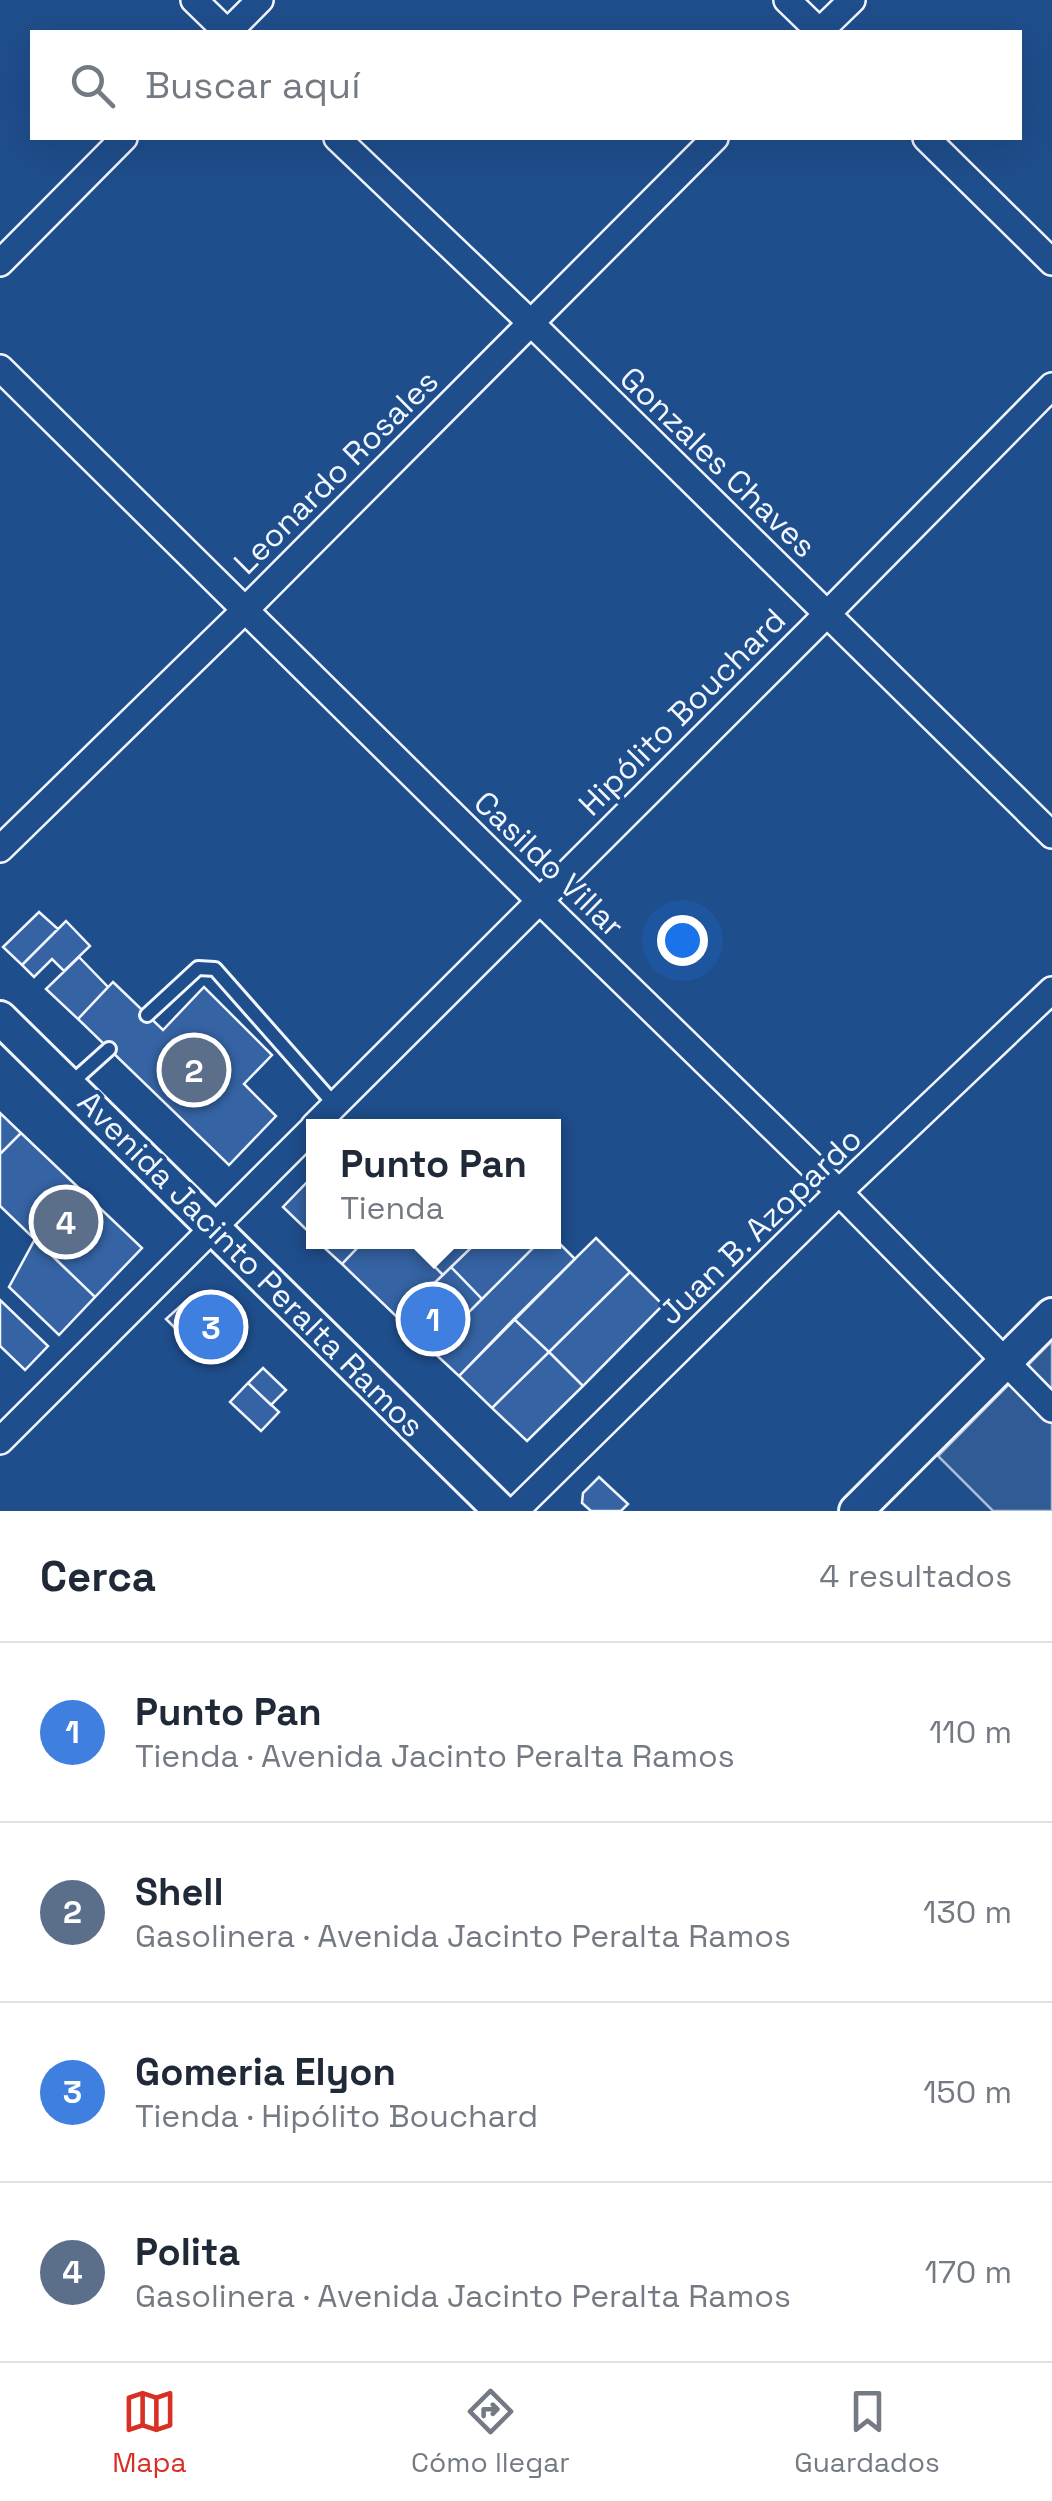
<!DOCTYPE html>
<html lang="es">
<meta charset="utf-8">
<style>
:root{--surface:#fff;--page:#f2f2f3;--text:#1f2937;--muted:#747a83;--line:#e0e1e3;--accent:#d93025}
body{margin:0;font-family:"Space Grotesk",sans-serif;background:var(--page);color:var(--text)}
.you{position:absolute;left:682px;top:940px;width:35px;height:35px;margin:-25px;border:8px solid #fff;border-radius:50%;background:#1a73e8;box-shadow:0 0 0 15px #1a73e833}
.badge{display:grid;place-items:center;width:65px;height:65px;border-radius:50%;background:var(--accent);color:#fff;font-size:32px;font-weight:700}
.pin{position:absolute;translate:-50% -50%;border:5px solid #fff;box-shadow:0 2px 10px #0006}
.popup{position:absolute;left:306px;top:1119px;width:255px;height:130px;box-sizing:border-box;display:grid;place-content:center;border-radius:0px;background:var(--surface);filter:drop-shadow(0 2px 8px #0005);font-size:32px;white-space:nowrap;color:var(--muted)}
.popup b{font-size:38px;color:var(--text)}
.popup::after{content:'';position:absolute;left:50%;top:100%;margin-left:-20px;border:20px solid transparent;border-top-color:var(--surface)}
.list{margin:0;padding:0;list-style:none}
h2{display:flex;justify-content:space-between;align-items:center;height:130px;margin:0;padding:0 40px;font-size:42px}
h2 small{font-size:32px;font-weight:400;color:var(--muted)}
.list li{display:grid;grid-template-columns:65px 1fr auto;gap:30px;align-items:center;box-sizing:border-box;height:180px;padding:0 40px;border-top:2px solid var(--line)}
.list b{display:block;font-size:38px;white-space:nowrap}
.list p{margin:0;font-size:32px;white-space:nowrap;color:var(--muted)}
.list em{font-size:32px;font-style:normal;color:var(--muted)}
.icon{flex:none;width:55px;height:55px;fill:none;stroke:currentColor;stroke-width:2;stroke-linecap:round;stroke-linejoin:round}
.map{position:relative;flex:none;width:1052px;height:1511px;overflow:hidden}
.search{position:absolute;background:var(--surface);box-shadow:0 10px 40px #0002;left:30px;right:30px;top:30px;height:110px;display:flex;align-items:center;gap:25px;box-sizing:border-box;padding:0 35px;border-radius:0px;color:var(--muted);font-size:38px}
.sheet{height:850px;background:var(--surface)}
nav{display:flex;justify-content:space-around;align-items:center;box-sizing:border-box;height:140px;border-top:2px solid var(--line);background:var(--surface);font-size:28px;color:var(--muted)}
nav a{display:grid;justify-items:center;gap:5px}
nav .on{color:var(--accent)}
.map>svg:first-child{display:block}
.built{fill:#305b95;stroke:#a8bbd7;stroke-width:2.5}
.building{fill:#3563a3;stroke:#f2f6ff;stroke-width:2.5}
.lines{fill:none;stroke-linecap:round;stroke-linejoin:round}
.lane-casing{stroke:#f2f6ff;stroke-width:18}
.street-casing{stroke:#f2f6ff;stroke-width:30}
.secondary-casing{stroke:#f2f6ff;stroke-width:38}
.lane{stroke:#1f4e8c;stroke-width:12}
.street{stroke:#1f4e8c;stroke-width:25}
.secondary{stroke:#1f4e8c;stroke-width:32}
.labels{text-anchor:middle;dominant-baseline:central;stroke-width:8;stroke-linejoin:round;paint-order:stroke}
.street-label{font-size:32px;fill:#f2f6ff;stroke:#1f4e8c}
</style>
<div class="map">
<svg width="1052" height="1511" viewBox="0 0 1052 1511">
<rect width="100%" height="100%" fill="#1f4e8c"/>
<path class="built" d="M1052,1341V1511H993L938,1456Z"/>
<path class="building" d="M39,912L58,929L22,965L3,947Z
M66,921L90,946L64,971L52,959L34,977L22,965Z
M79,957L108,987L78,1019L46,989Z
M113,982L163,1030L204,987L272,1055L244,1084L276,1116L229,1165L78,1019Z
M0,1113L21,1133L0,1154Z
M21,1133L142,1248L95,1297L0,1206V1154Z
M313,1176V1236L283,1207Z
M553,1237L575,1259L459,1376L431,1350L539,1242H553Z
M596,1238L630,1272L549,1352L514,1319Z
M35,1239L95,1297L59,1335L9,1287Z
M318,1242H363L342,1264Z
M363,1242H410L443,1275L398,1318L342,1264Z
M410,1242H477L443,1275Z
M477,1242H539L482,1299L451,1267Z
M451,1267L482,1299L431,1350L398,1318Z
M630,1272L663,1305L583,1386L549,1352Z
M0,1300L48,1346L25,1370L0,1346Z
M194,1301L209,1316L186,1339L166,1319L185,1302Z
M209,1316L232,1338L210,1360L197,1346L205,1338L196,1329Z
M514,1319L549,1352L492,1408L459,1376Z
M549,1352L583,1386L527,1441L492,1408Z
M263,1368L286,1390L271,1405L248,1383Z
M248,1383L279,1412L261,1431L230,1402Z
M599,1477L628,1504L621,1511H591L582,1503L583,1493Z"/>
<g class="lines">
<g class="lane-casing">
<path id="lane" d="M147,1015L198,968L215,969L335,1105
M70,1084L109,1049"/>
</g>
<g class="street-casing">
<path id="street" d="M194,0L227,32
M787,0L820,32
M228,32L260,0
M819,32L852,0
M337,138L531,323L1052,835
M926,138L1052,262
M0,263L124,138
M0,368L539,900L839,1192L1052,1409
M0,849L245,610L715,138
M314,1126L827,614L1052,386
M0,1441L313,1128
M515,1511L839,1192L1052,990"/>
</g>
<g class="secondary-casing">
<path id="secondary" d="M0,1018L501,1511
M856,1511L1052,1315"/>
</g>
<use href="#lane" class="lane"/>
<use href="#street" class="street"/>
<use href="#secondary" class="secondary"/>
</g>
<g class="labels">
<g class="street-label">
<text transform="translate(718 462) rotate(44)">Gonzales Chaves</text>
<text transform="translate(336 472) rotate(-45)">Leonardo Rosales</text>
<text transform="translate(682 712) rotate(-45)">Hipólito Bouchard</text>
<text transform="translate(549 864) rotate(44)">Casildo Villar</text>
<text transform="translate(760 1226) rotate(-44)">Juan B. Azopardo</text>
<text transform="translate(251 1264) rotate(45)">Avenida Jacinto Peralta Ramos</text>
</g>
</g>
</svg>
<div class="you"></div>
<div class="pin badge" style="left:433px;top:1319px;background:#3f7fe0">1</div>
<div class="popup"><b>Punto Pan</b>Tienda</div>
<div class="pin badge" style="left:194px;top:1070px;background:#5c6f8a">2</div>
<div class="pin badge" style="left:211px;top:1327px;background:#3f7fe0">3</div>
<div class="pin badge" style="left:66px;top:1222px;background:#5c6f8a">4</div>
<div class="search"><svg class="icon" aria-label="search" viewBox="0 0 24 24"><circle cx="10" cy="10" r="6"/><path d="M15 15l6 6"/></svg>Buscar aquí</div>
</div>
<section class="sheet">
<h2>Cerca<small>4 resultados</small></h2>
<ul class="list">
<li><span class="badge" style="background:#3f7fe0">1</span><div><b>Punto Pan</b><p>Tienda · Avenida Jacinto Peralta Ramos</p></div><em>110 m</em></li>
<li><span class="badge" style="background:#5c6f8a">2</span><div><b>Shell</b><p>Gasolinera · Avenida Jacinto Peralta Ramos</p></div><em>130 m</em></li>
<li><span class="badge" style="background:#3f7fe0">3</span><div><b>Gomeria Elyon</b><p>Tienda · Hipólito Bouchard</p></div><em>150 m</em></li>
<li><span class="badge" style="background:#5c6f8a">4</span><div><b>Polita</b><p>Gasolinera · Avenida Jacinto Peralta Ramos</p></div><em>170 m</em></li>
</ul>
</section>
<nav>
<a class="on"><svg class="icon" aria-label="map" viewBox="0 0 24 24"><path d="M3 6l6-2 6 2 6-2v14l-6 2-6-2-6 2zM9 4v14M15 6v14"/></svg>Mapa</a>
<a><svg class="icon" aria-label="directions" viewBox="0 0 24 24"><path d="M12 3l9 9-9 9-9-9zM9 14v-3h6M13 9l2 2-2 2"/></svg>Cómo llegar</a>
<a><svg class="icon" aria-label="saved" viewBox="0 0 24 24"><path d="M7 4h10v16l-5-4-5 4z"/></svg>Guardados</a>
</nav>
